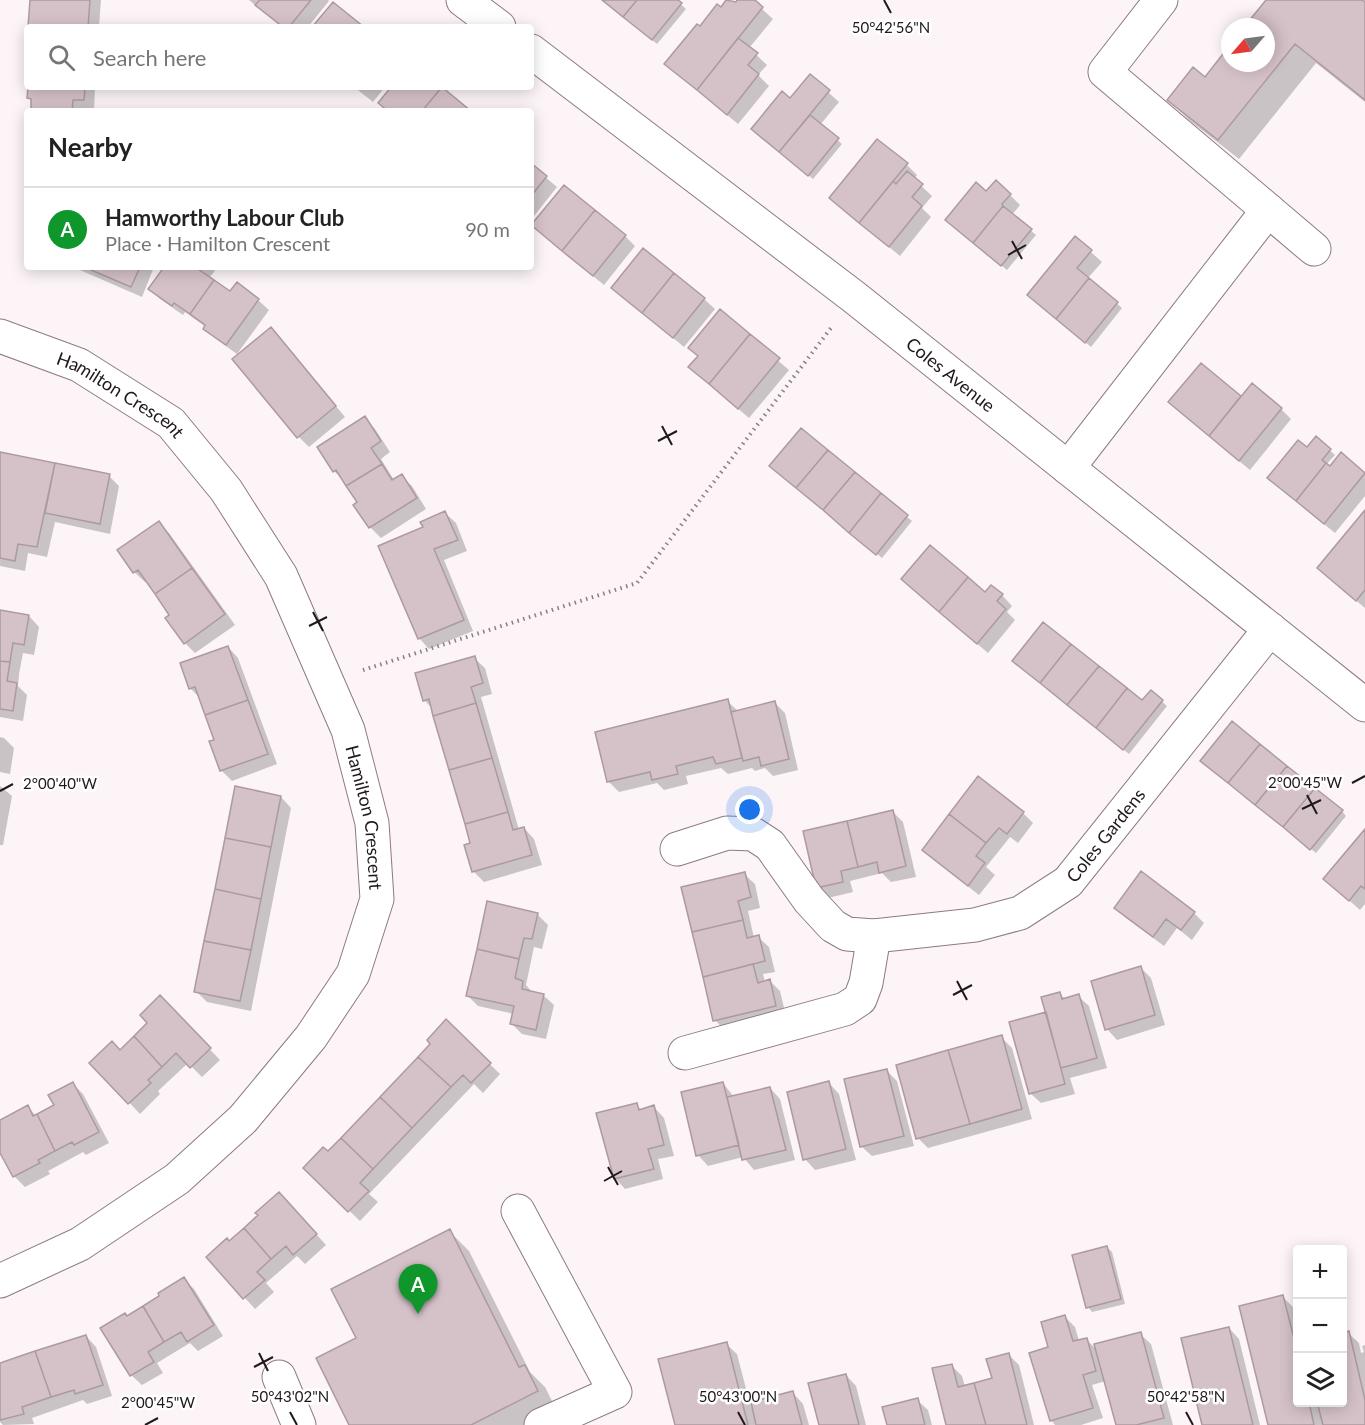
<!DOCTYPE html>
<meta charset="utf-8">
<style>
:root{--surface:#fff;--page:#f2f2f2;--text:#222;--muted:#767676;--line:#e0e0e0;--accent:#0f972c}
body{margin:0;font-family:Lato,sans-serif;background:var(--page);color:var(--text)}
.controls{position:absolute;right:18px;bottom:18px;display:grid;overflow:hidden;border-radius:6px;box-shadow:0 3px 15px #0003}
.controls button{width:54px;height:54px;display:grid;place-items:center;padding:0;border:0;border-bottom:2px solid var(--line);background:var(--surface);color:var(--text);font:30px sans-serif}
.compass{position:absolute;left:1221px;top:18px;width:54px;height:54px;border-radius:50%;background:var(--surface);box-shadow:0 3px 15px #0003;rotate:242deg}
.you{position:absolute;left:750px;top:810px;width:21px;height:21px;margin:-15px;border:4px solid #fff;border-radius:50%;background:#1a73e8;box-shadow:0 0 0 9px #1a73e833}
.badge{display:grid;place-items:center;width:39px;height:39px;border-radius:50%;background:var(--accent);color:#fff;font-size:20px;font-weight:700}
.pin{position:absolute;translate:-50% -50px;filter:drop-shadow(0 2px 3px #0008)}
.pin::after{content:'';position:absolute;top:32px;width:21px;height:18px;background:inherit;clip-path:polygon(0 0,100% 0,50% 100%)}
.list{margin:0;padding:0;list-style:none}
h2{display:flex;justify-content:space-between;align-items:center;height:78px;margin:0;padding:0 24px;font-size:26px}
h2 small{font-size:20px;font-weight:400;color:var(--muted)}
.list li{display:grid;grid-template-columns:39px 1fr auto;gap:18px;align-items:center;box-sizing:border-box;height:84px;padding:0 24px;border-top:2px solid var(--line)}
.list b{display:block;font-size:22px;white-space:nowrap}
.list p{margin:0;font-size:20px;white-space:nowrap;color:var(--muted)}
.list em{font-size:20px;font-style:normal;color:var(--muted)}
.icon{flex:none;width:33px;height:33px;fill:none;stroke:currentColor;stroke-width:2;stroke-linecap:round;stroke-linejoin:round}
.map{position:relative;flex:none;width:1365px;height:1425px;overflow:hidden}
.search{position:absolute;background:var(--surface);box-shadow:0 3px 15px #0003;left:24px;top:24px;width:510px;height:66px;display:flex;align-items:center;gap:15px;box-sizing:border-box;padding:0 21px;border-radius:6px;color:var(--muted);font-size:22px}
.panel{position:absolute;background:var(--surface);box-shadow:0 3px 15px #0003;left:24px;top:108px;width:510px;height:162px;border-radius:6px}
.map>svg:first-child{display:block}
.shadow{fill:#0003}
.building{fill:#d5c2c8;stroke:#ad9aa0;stroke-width:1.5}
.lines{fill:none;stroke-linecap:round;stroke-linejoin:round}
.minor-casing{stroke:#8d7b81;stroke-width:35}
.path{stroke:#888083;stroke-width:4;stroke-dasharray:1.5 4.5;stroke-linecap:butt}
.minor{stroke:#fff;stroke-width:33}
.ticks{fill:none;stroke:#20191c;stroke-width:2}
.labels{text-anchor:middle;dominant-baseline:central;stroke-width:5;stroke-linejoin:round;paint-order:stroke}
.street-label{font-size:18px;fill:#20191c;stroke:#fff}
.ticks-label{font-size:15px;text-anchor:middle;fill:#20191c;stroke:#fff;stroke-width:5;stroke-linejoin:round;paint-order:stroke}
</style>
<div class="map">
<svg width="1365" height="1425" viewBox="0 0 1365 1425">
<rect width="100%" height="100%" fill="#fcf4f7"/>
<path class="shadow" d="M32,0H101L99,27H30Z
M249,0H328L329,1L308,27H282Z
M603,0H676L686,9L657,44Z
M728,0L736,4L739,0H752L773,19L749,48L767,65L758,75L769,86L738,124L666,64Z
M1268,0H1365L1363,3L1365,4V102L1316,63L1239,159L1189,120L1169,100L1205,79L1230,47V63H1266V27H1246Z
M810,76L839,102L820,125L842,144L813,179L764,139L790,100Z
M29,87H95L94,110L32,111V101L29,98Z
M354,87H385L373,102Z
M531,165L557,187L531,220Z
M907,165L917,175L914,179L932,196L922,208L931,217L900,256L842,208Z
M1010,195L1020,205L1012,215L1036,235L1007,270L947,220Z
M544,236H625L635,246L604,285Z
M1075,238L1102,262L1088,278L1122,308L1091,347L1029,295Z
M73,267H154L142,297Z
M166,267H211L215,271L209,278L230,293L258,300L269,310L237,354L216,339L205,328L206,327L185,312L183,315L160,299L150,289Z
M613,288L704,299L715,309L684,347Z
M720,311L789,370L749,418L701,377L699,357Z
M281,340L345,417L309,447L299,437Z
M1201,365L1241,398L1281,409L1291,419L1250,470L1181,413Z
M365,418L375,429L390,452L381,459L394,480L401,476L412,486L426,509L381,538L370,527L359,503L344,481L334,471Z
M801,430L912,521L882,558L776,471Z
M1316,438L1335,455L1326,465L1330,468L1341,454L1365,474V496L1335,533L1308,511Z
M1,453L109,476L119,486L110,534L55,522L47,557L28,553L25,571L0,566Z
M1365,512V608L1330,579Z
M445,513L456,523L467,551L444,560L473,631L429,649L419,638L425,528Z
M158,523L169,533L235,625L195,653L185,643L171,615L147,581L145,582L134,572Z
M914,590L1002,595L1012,606L1007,612L1015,620L988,653Z
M0,611L29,616L39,627L34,655L23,653L19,674L18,686L27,695L23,721L0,717Z
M228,647L238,658L277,764L232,781L221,770L216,741L200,698L191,689L182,664Z
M474,658L485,668L492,694L481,697L519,830L524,828L534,839L542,865L484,882L473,871L472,844L433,709L424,700Z
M1018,666L1142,703L1151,692L1167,706L1129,754Z
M727,701L738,711L774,702L785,713L798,770L773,776L765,768L755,771L752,768L728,774L721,768L686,776L688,784L664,790L657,783L619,792L609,782L597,733Z
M0,737L4,738L14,748L10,774L0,772Z
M1207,766L1342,811L1346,816L1316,853Z
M0,786L12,796L3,845H0Z
M281,797L291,808L251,1011L207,1002L196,991Z
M893,812L903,822L916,877L891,882L882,873L850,881L853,892L828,898L817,887Z
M1023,813L1033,823L1018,843L1010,837L986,867L995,875L979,895L934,860L924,850Z
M1365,831V904L1360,910L1325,879Z
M744,874L755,884L760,908L748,911L754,938L758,937L769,947L775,972L763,974L765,982L770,981L780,991L786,1016L725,1031L715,1020L683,888Z
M1116,908L1194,913L1204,923L1192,940L1177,928L1164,946L1126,918Z
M537,914L548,925L542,949L534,947L526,985L533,993L543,995L554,1005L546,1039L522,1034L512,1024L514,1014L478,1006L467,995Z
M1140,967L1151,978L1165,1025L1117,1040L1107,1029Z
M1060,994L1065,999L1078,996L1089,1006L1107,1068L1070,1078L1075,1094L1041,1103L1030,1093L1048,1013Z
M160,997L220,1060L202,1077L188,1063L158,1091L160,1094L140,1114L92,1063L120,1052L149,1023Z
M446,1021L500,1074L483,1093L474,1084L369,1194L378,1202L360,1221L305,1168L328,1154L432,1044Z
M1001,1037L1012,1048L1032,1119L928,1148L918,1138Z
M887,1071L897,1081L914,1146L872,1156L861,1146Z
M72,1083L83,1094L109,1143L86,1155L83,1152L48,1171L50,1174L25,1187L14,1176L0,1150V1122L28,1107L36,1116L56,1105Z
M723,1083L734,1097L770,1088L780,1099L795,1160L754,1170L743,1157L708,1166L698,1155Z
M829,1083L839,1094L856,1160L815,1170L805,1159Z
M636,1105L642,1110L654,1107L664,1118L674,1156L658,1159L663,1179L625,1189L615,1178Z
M289,1204L326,1245L305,1264L297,1256L281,1270L266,1283L274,1292L255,1309L208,1257L230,1243L260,1215Z
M449,1231L469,1251L530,1372L545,1387L557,1411L530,1425H351L358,1338Z
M1107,1247L1112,1252L1125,1304L1092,1312L1088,1307Z
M184,1279L194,1289L223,1336L198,1351L190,1343L175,1352L157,1363L163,1373L142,1385L131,1375L127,1318L161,1297Z
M1283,1297L1293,1307L1298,1325V1402H1342L1348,1333L1359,1343L1361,1353L1364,1352L1362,1346L1365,1345V1425H1269Z
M1065,1317L1075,1327L1079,1341L1086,1339L1097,1350L1140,1334L1151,1344L1173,1425H1117L1106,1381L1092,1385L1103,1418L1081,1425H1055L1051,1420L1050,1348Z
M1229,1328L1239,1339L1260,1425H1203Z
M86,1336L96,1347L112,1396L87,1404L83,1400L32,1418L34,1424L3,1425L0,1422V1365Z
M726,1344L737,1354L750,1404L793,1393L803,1404L809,1425H677Z
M1009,1355L1019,1365L1034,1425H948L951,1365L962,1376L965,1387L994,1379Z
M846,1375L856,1386L866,1425H821Z
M917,1400L928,1410L932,1425H888Z"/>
<path class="building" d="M30,0H90L88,27H28Z
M260,0H311L289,27H283L255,5Z
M602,0H637L623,17Z
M637,0H678L682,3L652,40L623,17Z
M726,0L736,2L737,0H755L763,7L697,90L664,64L697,24L700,26L717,4L721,7Z
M1266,0H1362L1365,2V100L1295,44L1218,140L1167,100L1193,67L1205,77L1230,45V63H1266V27H1244Z
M333,2L364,27H312Z
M738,38L758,53L748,65L759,74L727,115L697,90Z
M810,74L830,90L779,152L751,129L782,91L790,98Z
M28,87H85L84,100H73L72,111H31V99L27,98Z
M391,87H442L422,111H388L378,103Z
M442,87L471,111H422Z
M810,115L839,138L808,176L779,152Z
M877,139L908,163L859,223L829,198Z
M531,163L547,176L531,196Z
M907,171L923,184L912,197L922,206L889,247L859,223L893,181L896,184Z
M996,180L1011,194L1002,204L1003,206L973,243L945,220L976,182L986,191Z
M564,185L595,210L562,251L531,225Z
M1003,206L1032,229L1001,266L973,243Z
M595,210L626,235L593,276L562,251Z
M1075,236L1092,250L1077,268L1089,278L1056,319L1027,295Z
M643,248L674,273L642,313L611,288Z
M84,267H140L131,287Z
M164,267H199L198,269L214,280L190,314L174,303L172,306L148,289Z
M674,273L705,298L673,338L642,313Z
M1089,278L1118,302L1085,343L1056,319Z
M214,280L230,291L237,282L259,299L226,345L203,329L205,325L190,314Z
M720,309L750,334L709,384L688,367L698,356L688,348Z
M271,327L336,406L297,438L232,359Z
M750,334L780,358L738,409L709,384Z
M1201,363L1241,396L1209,436L1168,402Z
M1252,383L1282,408L1239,461L1209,436Z
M365,416L381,441L371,448L382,464L346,486L336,470L333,472L317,447Z
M801,428L828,450L796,488L769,466Z
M1316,436L1331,449L1322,460L1326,463L1296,501L1267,478L1298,440L1307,447Z
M828,450L855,472L823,510L796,488Z
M0,452L55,463L37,547L18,544L15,561L0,558Z
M1341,452L1365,473L1324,524L1296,501L1326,463L1330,466Z
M55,463L110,474L100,524L45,513Z
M382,464L392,480L402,474L417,498L369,528L353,505L357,502L346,486Z
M855,472L881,493L849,533L823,510Z
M881,493L908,515L876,555L849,533Z
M1365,510V590L1356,601L1317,568Z
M445,511L458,540L434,549L464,620L418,639L378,546L423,527L420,522Z
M159,521L192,568L155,594L138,570L133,573L117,550Z
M930,545L968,577L939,612L901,579Z
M192,568L225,614L184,644L165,618L169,615L155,594Z
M968,577L985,592L991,585L1003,594L997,601L1006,609L977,644L939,612Z
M0,610L29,615L24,645L13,643L10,662L0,661Z
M1043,622L1071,644L1040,683L1012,661Z
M1071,644L1099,666L1067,705L1040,683Z
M228,646L248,700L205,715L195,687L189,689L180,663Z
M475,656L483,683L471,687L476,703L433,716L429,699L423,701L415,673Z
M0,661L10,662L7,681L17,683L13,711L0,709Z
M1099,666L1127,688L1096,728L1067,705Z
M1127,688L1142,700L1151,690L1163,700L1123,750L1096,728Z
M728,699L742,758L716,764L713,757L676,766L678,774L652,780L650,772L607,782L595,732Z
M248,700L268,754L220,771L209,741L214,740L205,715Z
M775,701L789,759L761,766L759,757L743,761L731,712Z
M476,703L492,758L449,770L433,716Z
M1232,721L1260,744L1228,783L1200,761Z
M1260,744L1287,766L1255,805L1228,783Z
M492,758L508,812L465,824L449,770Z
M1287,766L1315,788L1283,827L1255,805Z
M978,776L1024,812L1007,834L999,828L986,843L949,814Z
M235,786L281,796L271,847L225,838Z
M1315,788L1343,810L1310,850L1283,827Z
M893,810L906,866L879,873L877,862L858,867L847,821Z
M508,812L513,830L524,827L532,855L472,872L464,845L470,843L465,824Z
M949,814L986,843L976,856L985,863L968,886L922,850Z
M847,821L858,867L841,871L843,882L816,888L803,831Z
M1365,829V889L1361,886L1349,901L1323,879Z
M225,838L271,847L261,899L215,889Z
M1141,871L1195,912L1181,930L1166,919L1153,937L1114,908Z
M745,872L751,897L738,901L743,920L692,932L681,887Z
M215,889L261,899L251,950L204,941Z
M487,901L538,913L532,939L524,938L519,959L477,949Z
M743,920L747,938L759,935L765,961L703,977L692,932Z
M204,941L251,950L240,1001L194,992Z
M477,949L519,959L515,978L523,981L522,989L544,994L536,1030L510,1024L514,1006L466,996Z
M753,964L758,983L770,979L776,1006L713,1021L703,977Z
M1141,966L1155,1015L1105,1030L1091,981Z
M1060,992L1062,999L1079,994L1097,1058L1061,1068L1041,997Z
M160,995L211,1048L190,1068L176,1053L162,1067L134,1036L147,1023L140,1015Z
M1046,1012L1065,1084L1029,1094L1009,1022Z
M446,1019L491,1063L471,1083L463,1075L451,1087L418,1057L430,1044L427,1040Z
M1002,1035L1022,1109L970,1124L948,1050Z
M134,1036L162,1067L148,1080L151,1083L128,1104L89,1063L112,1041L120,1050Z
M948,1050L970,1124L916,1139L896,1065Z
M418,1057L451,1087L412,1128L380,1097Z
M887,1069L904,1136L860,1147L844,1079Z
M829,1081L846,1149L803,1160L787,1092Z
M73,1082L99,1132L74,1145L72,1142L55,1151L37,1114L54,1105L48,1095Z
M723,1082L739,1145L696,1156L681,1092Z
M770,1087L786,1150L742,1160L727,1097Z
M380,1097L412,1128L373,1169L341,1138Z
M637,1103L639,1110L654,1105L664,1145L648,1149L654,1169L614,1179L596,1113Z
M28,1105L33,1116L37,1114L55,1151L38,1160L40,1163L13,1177L0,1153V1120Z
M341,1138L373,1169L360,1183L369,1191L348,1212L303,1168L323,1147L328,1151Z
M279,1192L317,1234L293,1255L286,1246L271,1259L244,1228L258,1215L255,1213Z
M244,1228L271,1259L257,1272L265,1280L243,1299L206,1257L227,1238L229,1241Z
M450,1229L519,1367L525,1365L538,1391L471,1425H349L316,1358L356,1338L331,1289Z
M1107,1246L1121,1299L1086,1308L1072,1255Z
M184,1277L214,1325L187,1342L181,1332L164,1342L143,1306L159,1296L158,1293Z
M1283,1295L1298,1354V1402H1309L1314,1425H1268L1239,1306Z
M143,1306L164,1342L148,1352L154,1362L130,1376L100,1328L125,1313L127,1316Z
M1065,1315L1073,1341L1087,1338L1096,1371L1083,1375L1093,1408L1050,1421L1029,1353L1048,1347L1041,1322Z
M1229,1327L1253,1425H1202L1181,1338Z
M1349,1331L1365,1400V1425H1323L1317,1402H1342V1333Z
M1141,1332L1164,1418L1136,1425H1116L1094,1344Z
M86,1335L103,1385L75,1394L74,1390L51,1397L35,1351Z
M727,1342L748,1425H675L658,1359Z
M35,1351L51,1397L22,1407L24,1414L0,1420V1363Z
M1009,1353L1027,1425H986L974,1383L992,1378L986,1359Z
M952,1364L958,1387L974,1383L986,1425H946L932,1368Z
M846,1374L859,1425H819L808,1383Z
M793,1391L802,1425H756L751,1402Z
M918,1398L925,1425H887L882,1407Z"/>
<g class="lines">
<g class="minor-casing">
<g id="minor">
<path d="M463,0L499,27"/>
<path d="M1161,0L1105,72L1314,249"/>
<path id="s1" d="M531,51L854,297L1365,705"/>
<path id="s2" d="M0,336L79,365L171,423L226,490L281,576L348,730L372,823L377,899L353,974L311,1037L243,1119L177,1179L80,1244L0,1281"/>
<path d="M1068,468L1268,210"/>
<path id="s3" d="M677,849L727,833L753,834L770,845L809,900L833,926L847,934L874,936L975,925L1020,913L1068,882L1270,629"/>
<path d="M685,1053L845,1009L860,999L866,983L874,936"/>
<path d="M518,1211L615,1392L541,1425"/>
<path d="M279,1377L299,1425"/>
</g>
</g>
<path class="path" d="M363,670L637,583L831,328"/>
<use href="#minor" class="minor"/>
</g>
<path class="ticks" d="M884,0L891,13M1012,241L1022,259M1008,255L1026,245M662,426L672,445M658,441L677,431M313,612L323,631M309,626L327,617M1352,783L1365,776M0,791L13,784M1307,795L1317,814M1302,809L1321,800M957,981L967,1000M953,995L972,985M608,1167L618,1185M604,1181L622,1171M259,1353L268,1371M254,1367L273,1357M290,1412L297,1425M738,1412L745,1425M1186,1412L1193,1425M145,1425L158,1418"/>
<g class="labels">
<g class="street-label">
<text stroke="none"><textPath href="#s1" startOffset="530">Coles Avenue</textPath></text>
<text stroke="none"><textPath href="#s2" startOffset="135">Hamilton Crescent</textPath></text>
<text stroke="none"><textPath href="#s2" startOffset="639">Hamilton Crescent</textPath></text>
<text stroke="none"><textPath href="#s3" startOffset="510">Coles Gardens</textPath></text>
</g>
</g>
<g class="ticks-label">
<text x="891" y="33">50°42'56"N</text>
<text x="1305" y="788">2°00'45"W</text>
<text x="60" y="789">2°00'40"W</text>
<text x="290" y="1402">50°43'02"N</text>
<text x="738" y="1402">50°43'00"N</text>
<text x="1186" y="1402">50°42'58"N</text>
<text x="158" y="1408">2°00'45"W</text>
</g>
</svg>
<div class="controls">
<button>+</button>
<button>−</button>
<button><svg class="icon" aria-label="layers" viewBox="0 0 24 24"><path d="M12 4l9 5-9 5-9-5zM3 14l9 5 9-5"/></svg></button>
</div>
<svg class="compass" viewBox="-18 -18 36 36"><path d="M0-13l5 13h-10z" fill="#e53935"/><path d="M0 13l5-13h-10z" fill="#767676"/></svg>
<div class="you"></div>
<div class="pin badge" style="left:418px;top:1314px">A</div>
<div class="search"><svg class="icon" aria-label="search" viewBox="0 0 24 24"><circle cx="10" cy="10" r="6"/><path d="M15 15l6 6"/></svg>Search here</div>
<section class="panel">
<h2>Nearby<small></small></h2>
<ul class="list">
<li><span class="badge">A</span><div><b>Hamworthy Labour Club</b><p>Place · Hamilton Crescent</p></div><em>90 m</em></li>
</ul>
</section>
</div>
